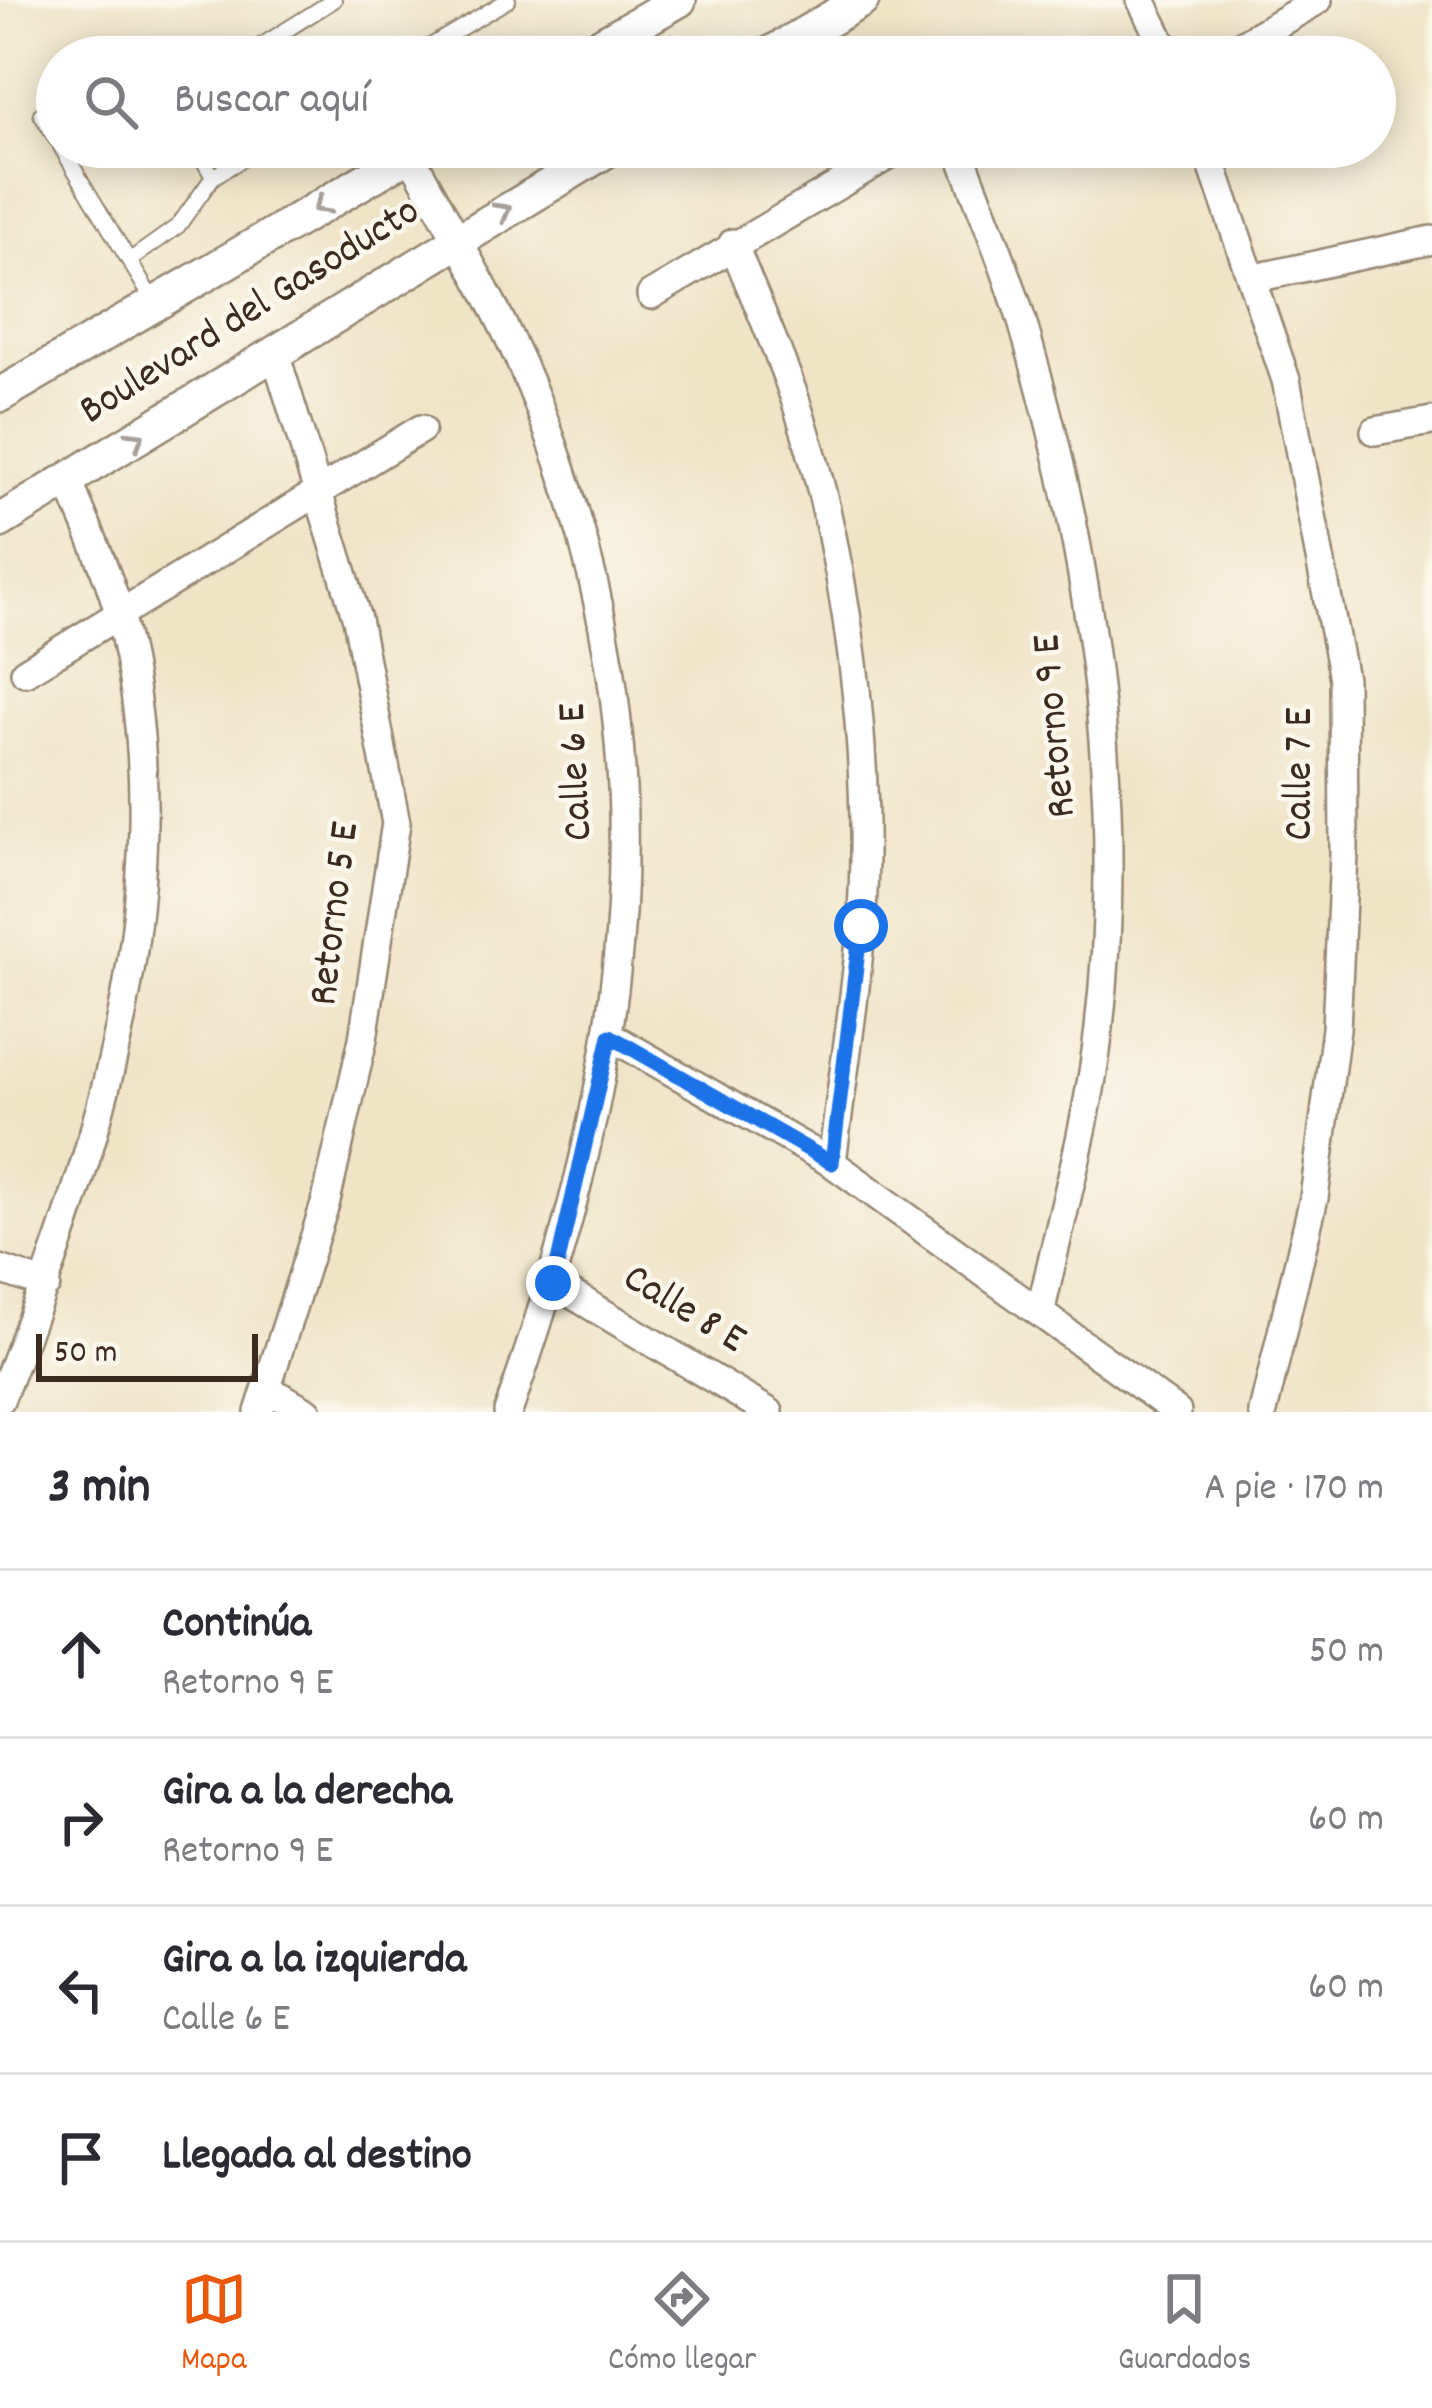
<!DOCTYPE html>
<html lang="es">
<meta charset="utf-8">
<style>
:root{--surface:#fff;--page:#f2f2f3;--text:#2b2b33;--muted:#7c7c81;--line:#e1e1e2;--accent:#ea580c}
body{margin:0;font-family:Dekko,sans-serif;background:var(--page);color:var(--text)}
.scale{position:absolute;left:36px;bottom:30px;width:222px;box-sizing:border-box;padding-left:12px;border:6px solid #3b2a1e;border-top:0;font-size:33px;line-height:42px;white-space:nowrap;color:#3b2a1e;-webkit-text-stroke:9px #fbf7ec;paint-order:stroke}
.stop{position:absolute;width:36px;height:36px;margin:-27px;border:9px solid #1a73e8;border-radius:50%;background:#fff}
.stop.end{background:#1a73e8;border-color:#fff;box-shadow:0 3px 12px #0008}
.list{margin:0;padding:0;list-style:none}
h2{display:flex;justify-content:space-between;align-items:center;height:156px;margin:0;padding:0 48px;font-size:51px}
h2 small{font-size:39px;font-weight:400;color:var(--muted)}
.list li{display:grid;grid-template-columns:78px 1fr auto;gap:36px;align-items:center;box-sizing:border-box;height:168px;padding:0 48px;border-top:3px solid var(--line)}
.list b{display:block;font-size:45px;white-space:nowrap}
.list p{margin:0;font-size:39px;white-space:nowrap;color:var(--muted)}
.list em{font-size:39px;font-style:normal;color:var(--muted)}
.icon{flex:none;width:66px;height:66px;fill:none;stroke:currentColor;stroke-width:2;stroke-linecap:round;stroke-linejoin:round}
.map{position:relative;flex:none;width:1432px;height:1412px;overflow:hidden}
.search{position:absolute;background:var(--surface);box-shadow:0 6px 30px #0003;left:36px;right:36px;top:36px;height:132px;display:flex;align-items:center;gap:30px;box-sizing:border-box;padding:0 42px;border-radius:66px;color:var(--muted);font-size:45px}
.sheet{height:828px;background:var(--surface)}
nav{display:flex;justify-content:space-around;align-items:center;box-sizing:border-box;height:168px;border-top:3px solid var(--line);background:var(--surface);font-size:33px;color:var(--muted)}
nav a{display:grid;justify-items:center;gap:6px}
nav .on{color:var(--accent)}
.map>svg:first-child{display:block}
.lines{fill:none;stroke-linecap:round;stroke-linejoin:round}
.service-casing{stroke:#968772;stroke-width:18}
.minor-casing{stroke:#968772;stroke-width:32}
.tertiary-casing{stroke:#968772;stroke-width:38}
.service{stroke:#fff;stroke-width:14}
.minor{stroke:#fff;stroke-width:27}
.tertiary{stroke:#fff;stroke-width:33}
.oneway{stroke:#a79f9a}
.route{stroke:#1a73e8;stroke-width:15}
.labels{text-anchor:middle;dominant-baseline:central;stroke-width:9;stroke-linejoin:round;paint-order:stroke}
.street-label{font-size:42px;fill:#3b2a1e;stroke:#fbf7ec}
</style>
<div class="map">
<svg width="1432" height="1412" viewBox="0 0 1432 1412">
<rect width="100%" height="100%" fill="#fbf7ec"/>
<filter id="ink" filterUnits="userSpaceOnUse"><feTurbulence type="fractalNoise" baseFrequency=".00833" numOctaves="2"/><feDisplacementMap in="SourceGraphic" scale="24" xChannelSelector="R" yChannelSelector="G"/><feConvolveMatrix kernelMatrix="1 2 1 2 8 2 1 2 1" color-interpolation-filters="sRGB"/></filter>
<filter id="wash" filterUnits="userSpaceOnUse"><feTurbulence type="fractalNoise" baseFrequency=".004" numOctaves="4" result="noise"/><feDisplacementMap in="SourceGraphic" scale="48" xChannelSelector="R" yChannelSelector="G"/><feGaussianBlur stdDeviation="2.7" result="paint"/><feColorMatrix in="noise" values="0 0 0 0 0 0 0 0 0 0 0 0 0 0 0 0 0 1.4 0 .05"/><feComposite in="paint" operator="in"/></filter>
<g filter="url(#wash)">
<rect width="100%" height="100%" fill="#f0e4c7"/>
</g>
<g filter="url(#ink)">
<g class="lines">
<g class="service-casing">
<path id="service" d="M243,57L334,0
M412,57L508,0
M41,114L57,140
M61,147L155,304
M196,147L213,177
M129,261L178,226L213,177L262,147"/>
</g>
<g class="minor-casing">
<path id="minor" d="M1141,0L1169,57
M1221,57L1318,0
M958,147C981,209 1008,271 1026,335C1094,568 1128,811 1096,1052C1084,1138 1059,1225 1041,1310
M1206,147L1286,380L1343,679L1344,855L1336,1029L1314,1198L1263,1412
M410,154C454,236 505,318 538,404C677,761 631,1060 508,1412
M733,243C754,297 779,350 797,405C849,564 873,761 861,928C855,1006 841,1085 832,1163
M1255,278L1432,240
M651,295L903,147
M1375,431L1432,421
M25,672L421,429
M610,1036L832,1163L1177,1412
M0,1269L46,1285
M553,1283L769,1412
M269,1390L308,1412
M0,1400C98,1154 187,882 120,617C108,570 85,524 68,480
M259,1412L326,1201L363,1039L396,823L357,619L276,356"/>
</g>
<g class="tertiary-casing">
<path id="tertiary" d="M579,57L679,0
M765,57L862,0
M0,395L422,147
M0,521L612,147"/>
</g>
<use href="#service" class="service"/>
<use href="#minor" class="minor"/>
<use href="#tertiary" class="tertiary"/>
</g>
<defs><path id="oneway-chevron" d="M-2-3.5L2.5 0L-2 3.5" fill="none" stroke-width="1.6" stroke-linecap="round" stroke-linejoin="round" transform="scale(3)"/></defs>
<g class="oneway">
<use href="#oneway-chevron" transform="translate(321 206) rotate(150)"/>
<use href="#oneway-chevron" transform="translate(503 211) rotate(-30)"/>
<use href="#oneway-chevron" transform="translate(136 439) rotate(-31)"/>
</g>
</g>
<g class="lines" filter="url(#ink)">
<path class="route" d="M553,1283L610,1036L832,1163L861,926"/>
</g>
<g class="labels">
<g class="street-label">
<text transform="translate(251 313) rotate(-32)">Boulevard del Gasoducto</text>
<text transform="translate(1057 726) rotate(-95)">Retorno 9 E</text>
<text transform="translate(578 772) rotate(-93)">Calle 6 E</text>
<text transform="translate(1302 774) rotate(-90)">Calle 7 E</text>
<text transform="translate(337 914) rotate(-83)">Retorno 5 E</text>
<text transform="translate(683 1311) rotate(31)">Calle 8 E</text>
</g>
</g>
</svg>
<div class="scale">50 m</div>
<div class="stop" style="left:861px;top:926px"></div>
<div class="stop end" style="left:553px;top:1283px"></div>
<div class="search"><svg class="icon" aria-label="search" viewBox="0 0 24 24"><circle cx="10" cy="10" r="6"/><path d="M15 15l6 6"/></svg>Buscar aquí</div>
</div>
<section class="sheet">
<h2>3 min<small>A pie · 170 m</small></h2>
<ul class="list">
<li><svg class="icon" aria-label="ahead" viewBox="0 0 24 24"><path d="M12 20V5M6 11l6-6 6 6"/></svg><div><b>Continúa</b><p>Retorno 9 E</p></div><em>50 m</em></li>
<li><svg class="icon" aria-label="right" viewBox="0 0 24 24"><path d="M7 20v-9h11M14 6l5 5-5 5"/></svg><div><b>Gira a la derecha</b><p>Retorno 9 E</p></div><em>60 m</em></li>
<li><svg class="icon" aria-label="left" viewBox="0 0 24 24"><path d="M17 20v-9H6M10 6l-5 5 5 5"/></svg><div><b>Gira a la izquierda</b><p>Calle 6 E</p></div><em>60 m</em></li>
<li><svg class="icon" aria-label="arrive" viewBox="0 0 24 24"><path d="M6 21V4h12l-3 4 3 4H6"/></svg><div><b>Llegada al destino</b></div></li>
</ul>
</section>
<nav>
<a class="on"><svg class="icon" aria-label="map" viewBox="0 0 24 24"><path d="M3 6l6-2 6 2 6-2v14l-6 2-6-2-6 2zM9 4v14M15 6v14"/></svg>Mapa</a>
<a><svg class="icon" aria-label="directions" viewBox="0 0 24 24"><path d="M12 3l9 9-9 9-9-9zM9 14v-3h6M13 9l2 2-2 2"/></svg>Cómo llegar</a>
<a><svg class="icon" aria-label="saved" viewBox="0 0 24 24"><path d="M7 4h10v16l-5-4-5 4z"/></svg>Guardados</a>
</nav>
